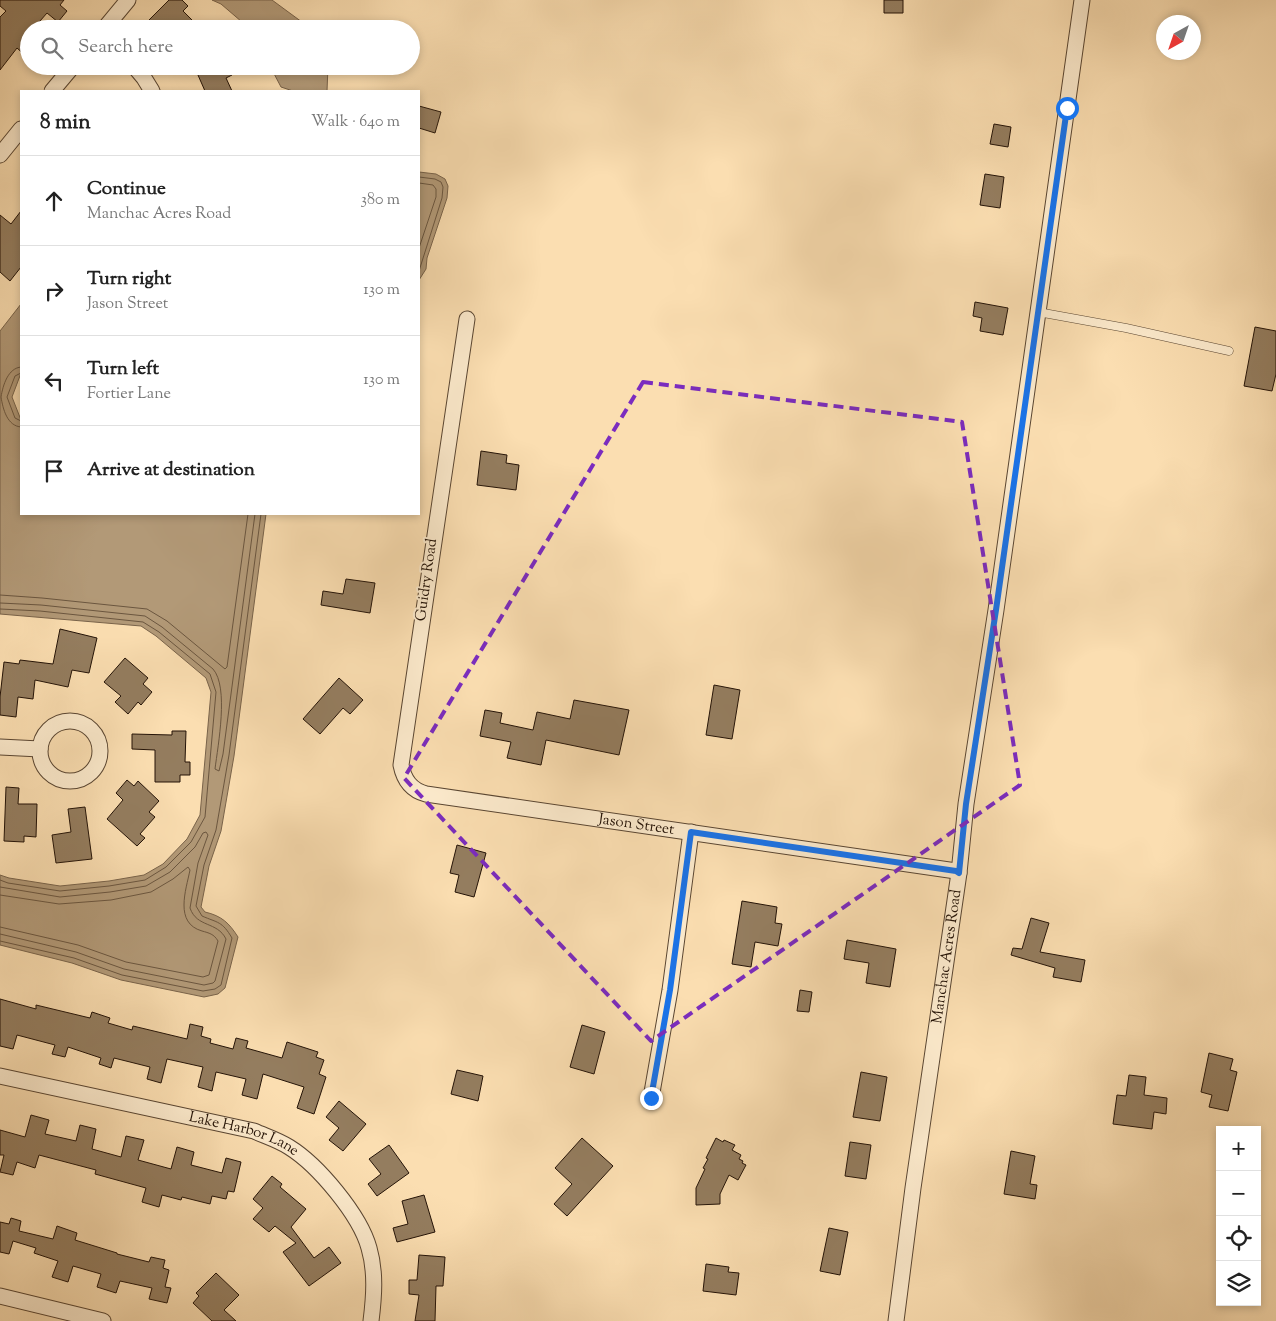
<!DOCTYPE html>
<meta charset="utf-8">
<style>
:root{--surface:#fff;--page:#f6f6f6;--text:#222;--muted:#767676;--line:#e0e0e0}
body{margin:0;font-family:"Sorts Mill Goudy",serif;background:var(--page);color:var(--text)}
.controls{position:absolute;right:15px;bottom:15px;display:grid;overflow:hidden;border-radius:0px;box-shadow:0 2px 8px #0003}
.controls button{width:45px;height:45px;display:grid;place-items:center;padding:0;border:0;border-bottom:1px solid var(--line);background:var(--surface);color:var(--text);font:25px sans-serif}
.compass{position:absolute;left:1156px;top:15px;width:45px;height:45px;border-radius:50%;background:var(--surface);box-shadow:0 2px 8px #0003;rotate:220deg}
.stop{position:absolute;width:15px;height:15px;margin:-11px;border:4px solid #1a73e8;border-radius:50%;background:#fff}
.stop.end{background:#1a73e8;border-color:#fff;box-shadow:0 1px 5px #0008}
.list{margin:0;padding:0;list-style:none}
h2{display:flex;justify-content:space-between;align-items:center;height:65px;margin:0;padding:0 20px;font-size:21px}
h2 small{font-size:16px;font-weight:400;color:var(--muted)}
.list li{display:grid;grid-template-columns:32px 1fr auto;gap:15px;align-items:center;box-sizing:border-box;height:90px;padding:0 20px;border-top:1px solid var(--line)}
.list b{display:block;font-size:19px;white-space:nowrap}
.list p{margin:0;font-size:16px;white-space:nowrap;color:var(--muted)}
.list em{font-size:16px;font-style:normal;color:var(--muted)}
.icon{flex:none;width:28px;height:28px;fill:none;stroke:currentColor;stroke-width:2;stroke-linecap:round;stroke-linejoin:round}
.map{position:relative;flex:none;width:1276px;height:1321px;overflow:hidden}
.search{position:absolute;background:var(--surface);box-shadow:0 2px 8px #0003;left:20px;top:20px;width:400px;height:55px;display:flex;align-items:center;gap:12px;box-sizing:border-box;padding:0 18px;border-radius:28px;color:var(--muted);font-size:19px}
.panel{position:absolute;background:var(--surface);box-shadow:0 2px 8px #0003;left:20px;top:90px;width:400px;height:425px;border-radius:0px}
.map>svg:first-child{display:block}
.water{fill:#b29977;stroke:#79634a}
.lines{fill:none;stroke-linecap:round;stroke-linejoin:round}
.shore{stroke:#6b563f;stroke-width:1}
.building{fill:#947d5f;stroke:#241307}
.lane-casing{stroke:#5a4632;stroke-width:9}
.street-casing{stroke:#5a4632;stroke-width:17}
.lane{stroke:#fceacc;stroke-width:8}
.street{stroke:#fceacc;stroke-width:15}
.route{stroke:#1a73e8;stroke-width:6}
.marked{fill:none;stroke:#7b2cbf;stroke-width:4;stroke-dasharray:10 6;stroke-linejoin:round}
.labels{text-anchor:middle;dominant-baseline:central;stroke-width:4;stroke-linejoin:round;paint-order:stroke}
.street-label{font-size:15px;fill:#241307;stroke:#fceacc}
</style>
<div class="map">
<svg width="1276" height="1321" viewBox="0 0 1276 1321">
<rect width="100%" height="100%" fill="#fbdeb1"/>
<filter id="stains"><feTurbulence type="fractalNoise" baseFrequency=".004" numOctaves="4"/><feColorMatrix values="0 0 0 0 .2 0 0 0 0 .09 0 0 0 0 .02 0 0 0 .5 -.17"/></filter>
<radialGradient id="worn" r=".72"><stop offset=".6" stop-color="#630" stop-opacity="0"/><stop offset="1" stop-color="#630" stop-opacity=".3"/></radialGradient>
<path class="water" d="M212,0H272L306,25L309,29H248L242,22L221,4Z
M270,66H328L327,91H293L281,87Z
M419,172L436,174L445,179L448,186L447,198L427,258L426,269L419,280Z
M21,304V373L12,397L21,420V514H266L234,756L221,831L209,866L201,907L205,912C222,916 229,923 238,937L225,988L218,994L204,997L121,980L72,963L0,945V875L9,878L60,886L109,881L144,875L163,864L187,839L200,815L211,692L206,678L156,636L141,626L0,614V331Z"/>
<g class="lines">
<path class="shore" d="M419,177L435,179L441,182L443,187L442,198L419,271
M419,183L433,185L436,189V197L419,248
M21,367C8,368 3,385 1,397C3,409 7,426 21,427
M21,373L15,376L7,397L15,418L21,421
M0,595L42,598L147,609L167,621L225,669L227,667L248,514
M0,603L41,605L145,616L162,627L213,669C229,687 218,745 215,769L219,771L223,754L255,514
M0,609L40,611L143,622L159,632L210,674L216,692L205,817L191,842L166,867L145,880L109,886L60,891L8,883L0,880
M0,887L60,897L110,892L146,886L170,872L195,847L203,833L206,832L208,835L198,863L190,908C197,928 217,921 226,939L215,981L213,983L204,985L124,969L76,952L0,934
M0,895L59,904L111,900L151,892L173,879L188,867L190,870C186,890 174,923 202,931C209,933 214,934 218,941L209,975L203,977L126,962L78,945L0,927
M0,941L74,958L122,975L203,991L215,989L221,985L232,938C222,921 218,923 202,916L196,906L204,865L216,830L229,755L261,514"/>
</g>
<path class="building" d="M0,0H64L60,5L67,11L58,22L47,13L33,29H29V59L17,48L0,70V17L6,11L0,6Z
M169,0H182L188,6L183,11L201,29H140Z
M884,0H903V13H884Z
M194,66H228L232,75L226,78L232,91H205Z
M419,106L441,112L435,133L419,128Z
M994,124L1011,127L1008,147L990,144Z
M985,174L1004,177L1000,208L980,205Z
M21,211V267L10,281L0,272V215L11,224Z
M975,302L1008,308L1003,335L980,331L982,318L973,316Z
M1255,327L1276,331V374L1272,391L1244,386Z
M481,451L507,455L506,463L519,465L516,490L477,485Z
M346,579L375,583L370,613L321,605L323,591L343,594Z
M60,629L97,638L89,673L72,670L68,687L35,680L33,699L18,697L16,717L0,715V697L4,662L19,664L20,660L53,664Z
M125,658L148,678L143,684L152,692L141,705L138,702L128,714L115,702L121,696L104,682Z
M339,678L363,700L350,714L343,708L320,734L303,719Z
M714,685L740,690L732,739L706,735Z
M574,700L629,710L619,755L546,740L541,765L507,758L511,742L480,736L485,710L502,713L500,723L533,730L537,712L570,719Z
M172,731H186L185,762H190V775H180V782H155V750L132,749V734L172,735Z
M127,780L134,786L138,781L159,801L149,812L155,817L140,834L145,838L137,846L107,819L123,800L116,793Z
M6,787L19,788L18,804H37L36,837L24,836V842L4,841Z
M85,807L92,859L56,863L52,835L71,832L68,809Z
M457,845L486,853L474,897L455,892L459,875L450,873Z
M742,901L777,907L775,923L782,924L778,946L755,942L751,967L732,964Z
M1031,918L1049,923L1040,952L1085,960L1081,982L1053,977L1055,968L1011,955L1013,948L1022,949Z
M847,940L896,949L890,987L866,983L869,963L844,959Z
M800,990L812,992L809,1012L797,1011Z
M0,999L36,1009V1005L90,1018L92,1012L110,1018L108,1023L132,1030L133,1026L187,1039L190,1024L203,1027L201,1036L211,1039L210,1043L233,1049L236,1038L248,1041L246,1048L282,1058L287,1042L318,1052L316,1057L324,1060L319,1074L326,1077L314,1114L297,1108L304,1087L263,1074L257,1099L242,1095L246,1079L216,1072L212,1091L198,1087L203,1067L167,1059L161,1083L147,1079L150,1067L114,1058L111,1068L99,1064L101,1058L68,1047L65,1057L52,1054L55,1045L17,1035L13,1049L0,1046Z
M582,1025L605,1032L594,1074L570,1067Z
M1209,1053L1233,1059L1230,1070L1237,1072L1228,1111L1209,1107L1212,1095L1201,1092Z
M457,1070L483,1076L478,1101L451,1094Z
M861,1072L887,1077L880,1121L853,1117Z
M1129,1075L1146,1077L1144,1095L1167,1098L1166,1114L1154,1112L1152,1129L1113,1124L1117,1095L1126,1096Z
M339,1101L366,1124L343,1151L329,1140L339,1128L326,1117Z
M31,1115L49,1120L45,1134L76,1141L80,1125L96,1129L92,1149L121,1157L126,1136L144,1140L138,1160L171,1169L177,1147L194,1152L191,1165L222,1173L226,1158L241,1162L234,1192L228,1191L226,1199L212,1196L210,1204L182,1197L181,1200L162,1195L159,1207L142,1202L146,1188L95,1174L96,1170L39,1155L35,1168L17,1162L13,1175L0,1172L4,1155H0V1130L25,1137Z
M582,1138L613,1166L567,1216L554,1204L572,1184L555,1168Z
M716,1138L723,1142L724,1140L735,1145L732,1150L741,1155L739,1159L743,1161L742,1163L746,1165L738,1180L729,1175L720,1194V1204L696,1205V1188L705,1169L703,1168L708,1159L706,1158Z
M850,1142L871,1145L866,1179L845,1176Z
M389,1145L409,1173L377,1196L368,1184L381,1174L369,1159Z
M1011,1151L1035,1156L1030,1184L1037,1185L1035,1199L1004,1194Z
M272,1176L282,1184L280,1187L306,1209L291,1227L314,1258L329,1247L341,1263L309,1286L283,1252L296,1243L275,1226L269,1232L253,1219L263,1208L253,1199Z
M424,1195L435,1232L397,1242L393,1228L408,1224L402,1201Z
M11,1218L21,1221L19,1231L53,1239L57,1226L77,1233L75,1240L117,1253V1254L149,1262L151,1257L165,1260L163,1268L169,1270L165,1287L171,1288L167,1303L149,1299L152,1288L120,1281L116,1293L97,1287L101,1274L73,1266L68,1282L52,1277L58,1261L34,1253L36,1248L13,1241L9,1254L0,1252V1222L9,1224Z
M829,1228L848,1232L840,1275L820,1271Z
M419,1255L445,1257L443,1286H436L435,1321H415L419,1295L409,1294V1280H417Z
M706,1264L729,1267L728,1272L739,1273L736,1295L703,1291Z
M216,1273L239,1295L224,1310L236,1321H212L193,1303L199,1296L196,1293Z"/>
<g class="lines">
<g class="lane-casing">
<path id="lane" d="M1038,312L1126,328L1229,351"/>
</g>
<g class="street-casing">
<g id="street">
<path d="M104,29L128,0"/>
<path d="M134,66L144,78L152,91"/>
<path d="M52,91L73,66"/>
<path d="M0,155L21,129"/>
<path id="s1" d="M467,319L401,765C404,780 411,790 426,794L956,871L959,873"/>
<circle cx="70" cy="751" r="30"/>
<path d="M0,747L40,749"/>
<path id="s2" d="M0,1076L254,1131C265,1136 278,1140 289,1147C318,1165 360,1215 369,1248C376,1272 374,1297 371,1321"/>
<path d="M651,1098L670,990L691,832"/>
<path d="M0,1296L103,1321"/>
<path id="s3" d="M896,1321L913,1188L959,873L966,804L996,610L1082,0"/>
</g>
</g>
<use href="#lane" class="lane"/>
<use href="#street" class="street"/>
</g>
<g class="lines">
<path class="route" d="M651,1098L670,990L691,832L956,871L959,873L966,804L996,610L1067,108"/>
</g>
<path class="marked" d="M643,382L962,422L1020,785L651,1041L404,778Z"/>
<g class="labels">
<g class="street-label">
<text transform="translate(427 580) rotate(-82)">Guidry Road</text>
<text stroke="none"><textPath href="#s1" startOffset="704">Jason Street</textPath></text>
<text stroke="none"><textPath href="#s3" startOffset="368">Manchac Acres Road</textPath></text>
<text stroke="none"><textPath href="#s2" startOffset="251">Lake Harbor Lane</textPath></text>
</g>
</g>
<rect width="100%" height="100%" filter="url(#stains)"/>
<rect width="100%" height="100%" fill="url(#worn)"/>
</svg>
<div class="controls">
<button>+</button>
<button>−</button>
<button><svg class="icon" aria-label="locate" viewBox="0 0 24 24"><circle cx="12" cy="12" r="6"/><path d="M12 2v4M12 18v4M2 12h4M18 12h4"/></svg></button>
<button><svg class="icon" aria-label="layers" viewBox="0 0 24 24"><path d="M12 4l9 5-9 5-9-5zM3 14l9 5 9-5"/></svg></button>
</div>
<svg class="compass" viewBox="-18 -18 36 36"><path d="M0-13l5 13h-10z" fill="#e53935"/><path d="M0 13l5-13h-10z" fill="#767676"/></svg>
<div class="stop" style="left:1067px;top:108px"></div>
<div class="stop end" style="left:651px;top:1098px"></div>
<div class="search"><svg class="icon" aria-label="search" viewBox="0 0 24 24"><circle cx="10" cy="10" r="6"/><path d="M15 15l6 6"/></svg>Search here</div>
<section class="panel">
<h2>8 min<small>Walk · 640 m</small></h2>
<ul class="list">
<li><svg class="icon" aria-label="ahead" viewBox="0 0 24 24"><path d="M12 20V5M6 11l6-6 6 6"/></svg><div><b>Continue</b><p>Manchac Acres Road</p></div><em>380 m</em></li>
<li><svg class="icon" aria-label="right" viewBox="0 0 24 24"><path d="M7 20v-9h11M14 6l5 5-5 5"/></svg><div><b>Turn right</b><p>Jason Street</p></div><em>130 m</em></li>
<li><svg class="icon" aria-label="left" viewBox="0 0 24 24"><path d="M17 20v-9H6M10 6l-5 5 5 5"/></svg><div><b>Turn left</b><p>Fortier Lane</p></div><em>130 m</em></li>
<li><svg class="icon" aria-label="arrive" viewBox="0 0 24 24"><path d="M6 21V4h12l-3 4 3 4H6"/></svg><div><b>Arrive at destination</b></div></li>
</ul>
</section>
</div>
